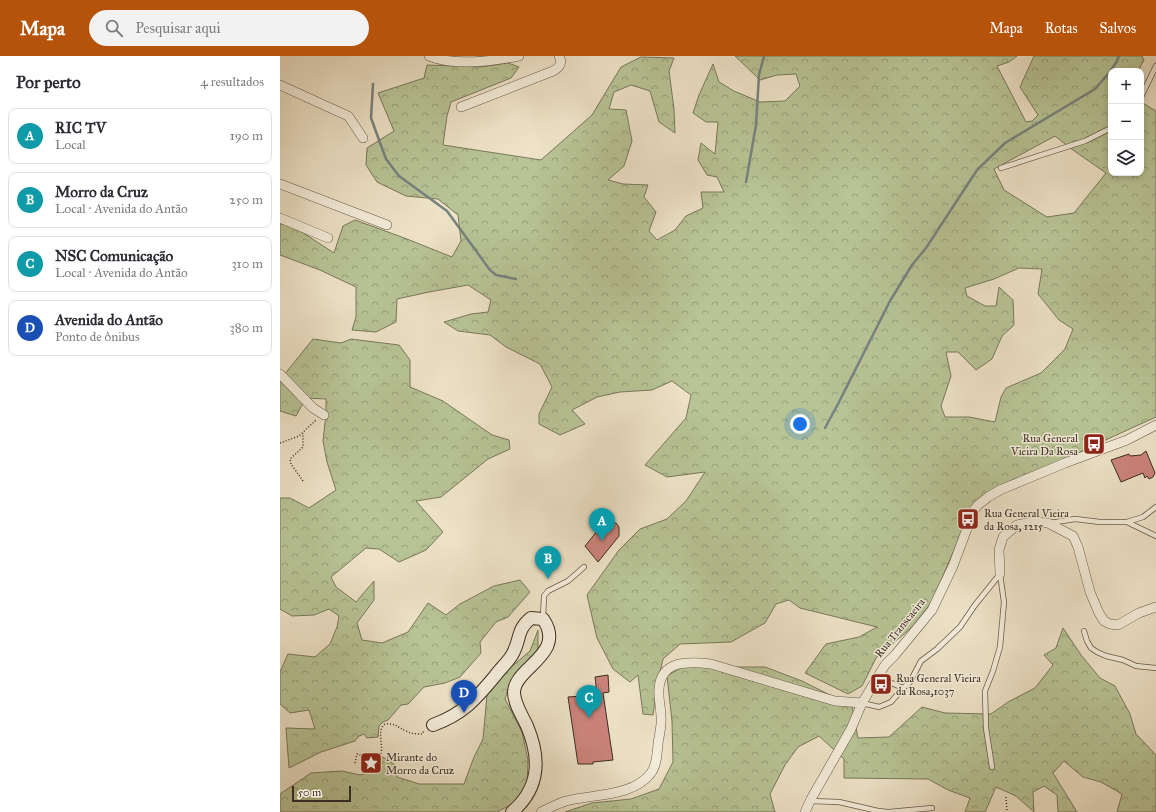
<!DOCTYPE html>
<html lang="pt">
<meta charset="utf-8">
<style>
:root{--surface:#fff;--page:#f2f2f3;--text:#2b2b33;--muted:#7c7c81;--line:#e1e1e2;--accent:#b45309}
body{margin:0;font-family:"IM FELL Great Primer",serif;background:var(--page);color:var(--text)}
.controls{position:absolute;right:12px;top:12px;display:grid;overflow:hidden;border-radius:8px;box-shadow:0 2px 6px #0003}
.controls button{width:36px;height:36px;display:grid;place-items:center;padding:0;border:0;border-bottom:1px solid var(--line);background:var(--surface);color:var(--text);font:20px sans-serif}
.scale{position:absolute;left:12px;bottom:10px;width:59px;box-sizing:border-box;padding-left:4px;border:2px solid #3b2d21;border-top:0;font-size:11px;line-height:14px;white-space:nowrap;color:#3b2d21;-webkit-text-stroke:3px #f4eddb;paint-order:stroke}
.you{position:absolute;left:520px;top:368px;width:14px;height:14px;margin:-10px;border:3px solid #fff;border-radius:50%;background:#1a73e8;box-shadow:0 0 0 6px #1a73e833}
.badge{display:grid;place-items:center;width:26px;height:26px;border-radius:50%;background:var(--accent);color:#fff;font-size:13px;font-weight:700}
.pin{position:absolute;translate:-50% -33px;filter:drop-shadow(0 1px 2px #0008)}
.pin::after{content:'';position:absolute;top:21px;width:14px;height:12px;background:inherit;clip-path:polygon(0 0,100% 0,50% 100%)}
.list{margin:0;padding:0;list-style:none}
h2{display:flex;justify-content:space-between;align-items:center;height:52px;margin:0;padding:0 16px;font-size:17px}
h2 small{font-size:13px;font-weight:400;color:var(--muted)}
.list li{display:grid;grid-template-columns:26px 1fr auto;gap:12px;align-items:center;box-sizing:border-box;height:56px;margin:0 8px 8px;padding:0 8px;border:1px solid var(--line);border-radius:8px}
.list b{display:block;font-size:15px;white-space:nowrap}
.list p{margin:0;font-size:13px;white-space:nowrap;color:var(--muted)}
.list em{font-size:13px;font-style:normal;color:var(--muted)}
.icon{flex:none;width:22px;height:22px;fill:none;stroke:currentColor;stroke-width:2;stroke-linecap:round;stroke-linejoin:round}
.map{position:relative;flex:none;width:876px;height:756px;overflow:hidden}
header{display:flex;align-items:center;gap:24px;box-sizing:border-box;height:56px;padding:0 20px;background:var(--accent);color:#fff}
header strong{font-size:19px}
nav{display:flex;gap:22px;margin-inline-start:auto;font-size:14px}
.search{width:280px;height:36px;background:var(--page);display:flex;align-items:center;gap:10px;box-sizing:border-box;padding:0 14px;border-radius:22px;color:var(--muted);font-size:15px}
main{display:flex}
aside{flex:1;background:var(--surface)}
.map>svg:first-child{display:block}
.forest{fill:url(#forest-crowns);stroke:#7a785c;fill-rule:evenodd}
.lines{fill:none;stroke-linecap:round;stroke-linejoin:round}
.stream{stroke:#768380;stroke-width:2.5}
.building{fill:#cc847c;stroke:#3b2d21}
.lane-casing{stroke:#685a4b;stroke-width:6}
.street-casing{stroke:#685a4b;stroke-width:10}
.secondary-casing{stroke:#3b2d21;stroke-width:14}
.path{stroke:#3b2d21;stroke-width:1.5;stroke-dasharray:1 2;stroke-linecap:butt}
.lane{stroke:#f4eddb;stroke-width:4.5}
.street{stroke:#f4eddb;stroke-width:9}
.secondary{stroke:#f4eddb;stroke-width:12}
.labels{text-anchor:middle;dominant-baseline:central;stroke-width:3;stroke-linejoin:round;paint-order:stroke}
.poi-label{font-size:11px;fill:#3b2d21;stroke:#f4eddb;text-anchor:start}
.street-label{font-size:11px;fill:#3b2d21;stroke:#f4eddb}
</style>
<header>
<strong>Mapa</strong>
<div class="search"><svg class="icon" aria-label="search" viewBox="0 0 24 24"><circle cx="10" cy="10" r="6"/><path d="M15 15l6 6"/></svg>Pesquisar aqui</div>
<nav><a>Mapa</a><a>Rotas</a><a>Salvos</a></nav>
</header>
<main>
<aside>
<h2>Por perto<small>4 resultados</small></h2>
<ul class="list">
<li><span class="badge" style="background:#0f9aa8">A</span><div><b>RIC TV</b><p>Local</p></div><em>190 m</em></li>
<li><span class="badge" style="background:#0f9aa8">B</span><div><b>Morro da Cruz</b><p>Local · Avenida do Antão</p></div><em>250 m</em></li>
<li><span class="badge" style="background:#0f9aa8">C</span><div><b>NSC Comunicação</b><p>Local · Avenida do Antão</p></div><em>310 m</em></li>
<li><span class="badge" style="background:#1a4fb4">D</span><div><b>Avenida do Antão</b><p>Ponto de ônibus</p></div><em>380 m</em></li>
</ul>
</aside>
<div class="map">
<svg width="876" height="756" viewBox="0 0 876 756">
<defs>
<pattern id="forest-crowns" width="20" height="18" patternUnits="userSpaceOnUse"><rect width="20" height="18" fill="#b8c496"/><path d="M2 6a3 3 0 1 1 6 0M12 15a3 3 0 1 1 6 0" fill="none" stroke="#97a07a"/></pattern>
</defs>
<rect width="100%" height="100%" fill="#eee3c8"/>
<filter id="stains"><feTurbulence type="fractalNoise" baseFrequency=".005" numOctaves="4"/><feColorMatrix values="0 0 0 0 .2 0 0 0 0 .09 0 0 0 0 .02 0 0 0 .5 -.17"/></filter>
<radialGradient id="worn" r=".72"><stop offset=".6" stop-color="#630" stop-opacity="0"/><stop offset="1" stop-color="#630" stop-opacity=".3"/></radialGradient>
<path class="forest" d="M455,0H737L729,6L717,10L746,66L752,65L758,59L740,31L754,0H862L864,4L858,15H831V117H861V46L876,55V361L808,392L761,417L717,432L690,453L675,492L651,547L632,571L596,602L582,630L568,638L525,617L546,588L579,581L597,571L520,552L509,544L496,548L485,567L451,586L400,588L383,603L377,629L373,659L363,658L358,619L350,626L333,613L317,582L307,539L339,494L360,473L387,463L406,445L425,416L387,421L365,409L406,362L411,339L392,325L372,334L340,336L317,341L292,354L305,368L280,379L259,368V358L272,331L260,308L226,291L210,279L178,275L164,266L191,258L208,256L211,244L188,229L149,236L117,243L116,266L96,276L72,274L76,261V231L40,214L0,199V168L11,169L54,197L63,170L75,164L127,183L172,201L181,185L178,159L158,143L126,140L97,126L86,109L87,92L114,75L98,37L144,22L147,9L201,11L228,7L239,11L231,22L171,46L167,60L163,89L261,104L312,59L341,11L361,1L394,2L389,15L394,53L395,77L379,66L370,35L351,29L334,36L329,53L346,54L352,85L344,110L328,124L343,128L368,129L364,141L376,156L369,175L377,184L395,174L406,160L423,152L421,136H444L437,121L427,119L418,104L421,87L435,98L438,66H426L413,57L419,39L433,8L439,26L454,35L480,46L505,45L520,30L516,18L497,19L480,24ZM775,80L793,94L826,117L794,157L767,161L724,134L714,113ZM739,212L762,213L758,238L779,264L793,273L785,293L761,317L726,332L721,341L715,366L689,361H665L661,350L671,320L666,296H678L696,314L712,303L722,280L734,269L733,244L719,231L716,250H705L687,240L685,232L714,223Z
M33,283L61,287L71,283L119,289L130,304V331L163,345L212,379L229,384L230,393L208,403L161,441L136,445L163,476L146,494L119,506L99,493L86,492L51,521L56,531L76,546L94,525V544L77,567L82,584L102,587L128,576L148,547L166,559L180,548L214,530L240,524L250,536L228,561L216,566L200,586L201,597L180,621L165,627L144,631L128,648L121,649L108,664L103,666L99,670L98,681L87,682L84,678L79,680L75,685L41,696L9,712L6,672L35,673L29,654L10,657L0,648V616L8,598L35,601L50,588L57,571L59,560L49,553L34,559L12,560L0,553V442H10L29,452L56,434L47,406L43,385L46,358V343L26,342L16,360L0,355V324Z
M783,572L801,599L820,622L835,630L850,658L856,678L876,699V756H837L842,738L821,726L803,721L784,705L773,717L797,756H778L777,739L764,730L753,736L754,756L736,740L716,731L705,756H685L690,742L668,734L648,723L564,722V703L539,680L518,691L505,709L490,738L495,756H285L312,747L351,743L379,733L393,706L392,665L387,620L406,609L432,611H485L522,625L572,650L578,682L609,681L642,651L665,657L711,658L728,646L755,632L773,609L764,599L776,592Z
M258,574V592L251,606L231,625L225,643L242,676L248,704L247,730L238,745L217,756H0V738L31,717L62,715L80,719L84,718L85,714L103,701L115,709L117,721L139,728H184L194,701L203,683L207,639L230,612L250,595Z"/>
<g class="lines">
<path class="stream" d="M93,28L91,62L106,103L119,120L167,155L210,214L216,219L236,223
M466,126L476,69L479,19L484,0
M545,372L558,348L610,245L632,209L646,192L697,114L725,87L815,33L830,16L837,5L839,0"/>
</g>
<path class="building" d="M866,395L875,417L873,421L869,423L867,420L865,422L863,417L841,426L831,404L849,398L850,400L861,399Z
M336,467L339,471V480L318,506L305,490L322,469Z
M328,619L329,636L323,637L333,704L313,706V708H298L288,641L317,639L315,621Z"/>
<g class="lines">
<g class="lane-casing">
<path id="lane" d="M861,41L876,10
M721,112L805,85L831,72
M847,466L876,480
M770,467L795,463L820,466H847L863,461L876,451
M263,561L264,540L268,535L288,525L304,511
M804,575L807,585L811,592L817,596L826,600L843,604L856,610L876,612
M598,621L623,632L630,626L641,605L657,593L680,571L695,549L720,518
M582,647L599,651L611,646L623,632
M712,711L706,672L705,635L713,615L720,591L724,546L720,518
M530,745L559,746L598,755L608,756
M609,756L652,752"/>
</g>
<g class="street-casing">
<path id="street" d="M149,0C174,10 214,5 239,0
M0,29L68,60L71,64L83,82
M181,51L273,15C279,12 283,7 279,0
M0,128L107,169
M0,162L48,182
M0,318L33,352L44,359
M720,518L719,494L723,481L737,469L752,466L768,467L793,480L798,491L810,536L819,557L824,565L830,568L838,569L859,557L876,551
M261,756C269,752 277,748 286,745C313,738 353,741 371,717C377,709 377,697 378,688C379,679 382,670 381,661C381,652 378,642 379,633C381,604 408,605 431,608L555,645L582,647
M525,756L531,743L571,673L582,647L605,609L615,599L652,554L673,510L694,454L698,449L708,441L720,434L785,407L847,384L876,369"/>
</g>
<g class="secondary-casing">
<path id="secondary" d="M153,669C183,658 195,644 215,620C220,613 228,606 232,599C241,584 236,574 251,562L263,563C287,598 235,611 234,636C234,648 242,659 247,670C261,703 260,732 232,756"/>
</g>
<path class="path" d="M0,387L19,380L36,364
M23,425L11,408L10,403L23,391V377
M75,707L77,698C82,699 88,703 93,703C111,701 93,677 105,668C116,667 117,671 126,675C131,678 137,678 142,678L144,675
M726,741L727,756"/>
<use href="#lane" class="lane"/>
<use href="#street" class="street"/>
<use href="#secondary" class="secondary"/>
</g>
<defs>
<g id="bus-square" transform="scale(1.15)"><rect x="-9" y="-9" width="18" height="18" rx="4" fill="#8f2418" stroke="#f4eddb"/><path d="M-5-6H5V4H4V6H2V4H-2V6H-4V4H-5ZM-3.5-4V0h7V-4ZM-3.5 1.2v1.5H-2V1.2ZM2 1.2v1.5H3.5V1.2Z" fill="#fff"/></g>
<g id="sight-square" transform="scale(1.15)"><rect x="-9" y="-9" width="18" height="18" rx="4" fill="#8f2418" stroke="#f4eddb"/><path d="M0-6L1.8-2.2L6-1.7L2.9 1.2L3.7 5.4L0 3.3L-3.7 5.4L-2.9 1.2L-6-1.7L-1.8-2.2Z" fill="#fff"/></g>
</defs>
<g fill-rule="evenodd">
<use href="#bus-square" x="814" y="388"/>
<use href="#bus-square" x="688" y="463"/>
<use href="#bus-square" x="601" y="628"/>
<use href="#sight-square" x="91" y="707"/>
</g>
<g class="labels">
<g class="poi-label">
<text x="798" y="382" text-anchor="end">Rua General<tspan x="798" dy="13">Vieira Da Rosa</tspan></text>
<text x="704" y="457">Rua General Vieira<tspan x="704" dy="13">da Rosa, 1215</tspan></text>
<text x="616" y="622">Rua General Vieira<tspan x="616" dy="13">da Rosa,1037</tspan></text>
<text x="106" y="701">Mirante do<tspan x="106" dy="13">Morro da Cruz</tspan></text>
</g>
<g class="street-label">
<text transform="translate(620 572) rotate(-51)">Rua Transcaeira</text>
</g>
</g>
<rect width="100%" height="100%" filter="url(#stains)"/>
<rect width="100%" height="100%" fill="url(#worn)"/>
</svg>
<div class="controls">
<button>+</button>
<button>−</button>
<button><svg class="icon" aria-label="layers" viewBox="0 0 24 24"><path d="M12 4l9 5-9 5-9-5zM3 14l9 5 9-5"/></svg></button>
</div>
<div class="scale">50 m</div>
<div class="you"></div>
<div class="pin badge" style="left:322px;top:485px;background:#0f9aa8">A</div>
<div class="pin badge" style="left:268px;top:523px;background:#0f9aa8">B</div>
<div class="pin badge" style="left:309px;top:662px;background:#0f9aa8">C</div>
<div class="pin badge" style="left:184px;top:657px;background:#1a4fb4">D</div>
</div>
</main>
